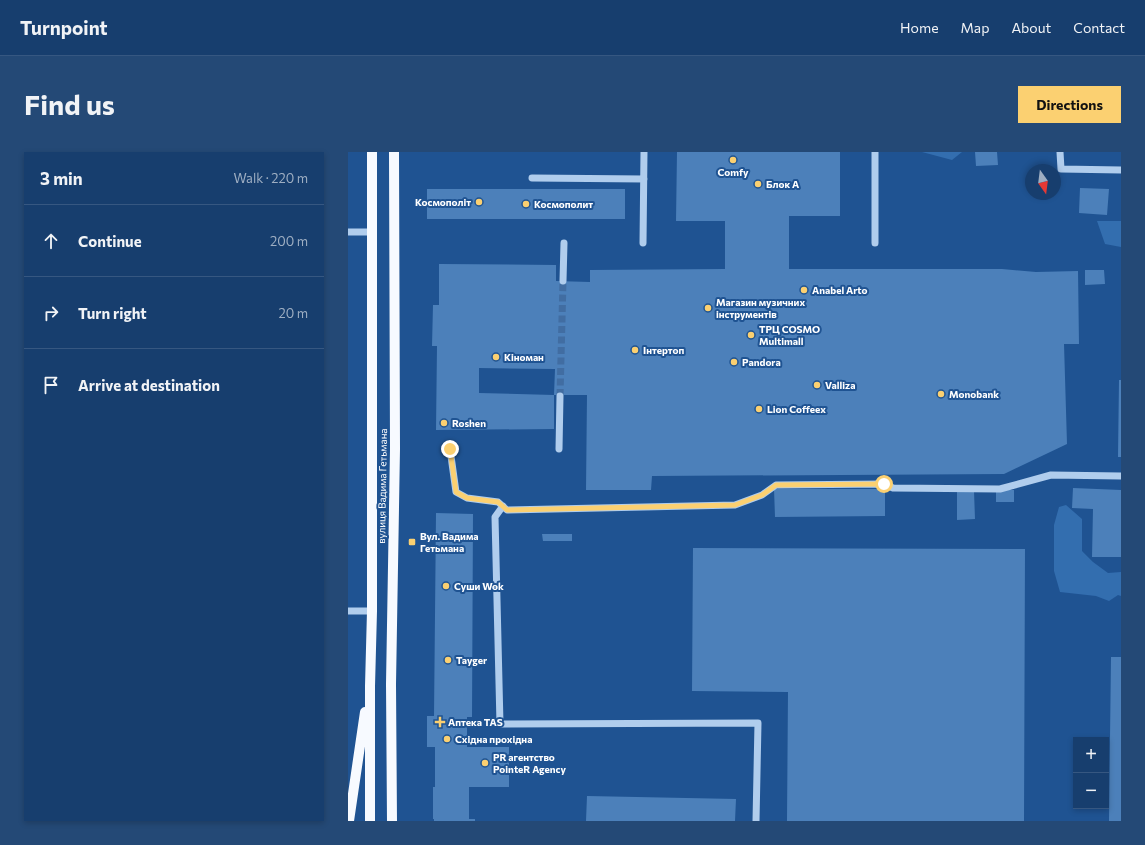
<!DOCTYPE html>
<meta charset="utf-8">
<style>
:root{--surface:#173e6e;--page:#244976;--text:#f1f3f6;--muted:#9eaec2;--line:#365781;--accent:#fbd071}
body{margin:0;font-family:Commissioner,sans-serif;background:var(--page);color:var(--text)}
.controls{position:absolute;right:12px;bottom:12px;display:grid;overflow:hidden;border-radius:0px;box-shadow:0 2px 6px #0003}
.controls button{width:36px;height:36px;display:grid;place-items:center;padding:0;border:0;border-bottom:1px solid var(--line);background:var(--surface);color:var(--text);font:20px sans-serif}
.compass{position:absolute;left:677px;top:12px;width:36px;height:36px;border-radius:50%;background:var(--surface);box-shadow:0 2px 6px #0003;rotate:166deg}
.stop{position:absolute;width:12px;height:12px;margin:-9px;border:3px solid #fbd071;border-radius:50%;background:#fff}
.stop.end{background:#fbd071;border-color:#fff;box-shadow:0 1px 4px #0008}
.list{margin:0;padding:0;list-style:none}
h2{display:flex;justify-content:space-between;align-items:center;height:52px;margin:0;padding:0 16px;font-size:17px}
h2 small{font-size:13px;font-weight:400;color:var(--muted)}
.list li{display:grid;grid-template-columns:26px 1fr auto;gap:12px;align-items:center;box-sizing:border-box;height:72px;padding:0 16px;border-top:1px solid var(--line)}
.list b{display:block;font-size:15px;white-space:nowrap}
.list em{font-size:13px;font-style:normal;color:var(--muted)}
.icon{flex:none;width:22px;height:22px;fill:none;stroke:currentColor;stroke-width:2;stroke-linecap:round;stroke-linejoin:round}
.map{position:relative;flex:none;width:773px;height:669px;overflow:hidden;border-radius:0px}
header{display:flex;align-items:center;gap:24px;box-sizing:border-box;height:56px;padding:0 20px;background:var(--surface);border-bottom:1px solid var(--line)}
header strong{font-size:19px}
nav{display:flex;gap:22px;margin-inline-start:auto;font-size:14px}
.intro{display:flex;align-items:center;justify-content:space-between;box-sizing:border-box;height:96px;padding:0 24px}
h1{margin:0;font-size:28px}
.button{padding:10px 18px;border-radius:0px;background:var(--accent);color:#111;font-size:14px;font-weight:700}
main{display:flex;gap:24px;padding:0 24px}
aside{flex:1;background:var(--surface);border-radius:0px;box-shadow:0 2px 6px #0003}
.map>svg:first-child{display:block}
.green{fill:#336eaf}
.building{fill:#4c80ba}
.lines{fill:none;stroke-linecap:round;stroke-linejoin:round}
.minor-tunnel{stroke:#416da2;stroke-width:7;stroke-dasharray:7 3.5;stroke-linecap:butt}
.minor{stroke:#b0cded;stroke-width:7}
.major{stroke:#f7faff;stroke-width:10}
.route{stroke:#fbd071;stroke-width:5}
.poi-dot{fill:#fbd071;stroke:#1f5392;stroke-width:1.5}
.labels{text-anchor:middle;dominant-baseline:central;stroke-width:4;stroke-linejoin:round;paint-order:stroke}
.poi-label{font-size:10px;font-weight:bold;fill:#fff;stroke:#1f5392;text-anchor:start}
.street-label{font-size:10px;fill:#fff;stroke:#1f5392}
</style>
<header>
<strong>Turnpoint</strong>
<nav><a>Home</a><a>Map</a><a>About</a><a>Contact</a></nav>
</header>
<div class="intro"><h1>Find us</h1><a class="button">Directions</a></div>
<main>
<aside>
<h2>3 min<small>Walk · 220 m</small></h2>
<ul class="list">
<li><svg class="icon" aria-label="ahead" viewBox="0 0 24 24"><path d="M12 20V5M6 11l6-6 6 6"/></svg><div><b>Continue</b></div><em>200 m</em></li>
<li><svg class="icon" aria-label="right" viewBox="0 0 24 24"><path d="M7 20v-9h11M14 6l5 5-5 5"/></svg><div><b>Turn right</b></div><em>20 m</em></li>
<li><svg class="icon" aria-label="arrive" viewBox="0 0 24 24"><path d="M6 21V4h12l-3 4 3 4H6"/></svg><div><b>Arrive at destination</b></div></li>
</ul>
</aside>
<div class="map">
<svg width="773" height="669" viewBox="0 0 773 669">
<rect width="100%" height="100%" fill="#1f5392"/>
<path class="green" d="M574,0H614L604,8Z
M749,69H773V95L757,92Z
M718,353L734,367V399L745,410L760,421L773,420V444L770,443L761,449L748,444L712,440L706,419V373L711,355Z"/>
<path class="building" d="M329,0H492V64H441V117H654L688,120L730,119L731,192H716L719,292L656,322L304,324L303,338H238L239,243H206L207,217L131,216V241L206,243V277L88,278L89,194H84L85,153H91V112L208,113V129L242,130V118L377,117V69H328Z
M627,0H649L650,13L628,14Z
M732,36L761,37L759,63L731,61Z
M79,37H277V67H79Z
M737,118H756L757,132L737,133Z
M771,228H773V305H770Z
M725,336L773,338V405H744L745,357L724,356Z
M426,337H537V364L427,365Z
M648,338H666V350H648Z
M626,339L627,367L609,368V340Z
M88,361L125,362L124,565H119V595H161V635H121V667H127V669H86V667H85V635H87V595H79V564H86Z
M194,382H224V389H195Z
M345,396L677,397L676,669H439L440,540L344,539Z
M763,505H773V669H761Z
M239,644L388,647L387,669H238Z"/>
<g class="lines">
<path class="minor-tunnel" d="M212,244L215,129"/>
<path class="minor" d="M527,0V91
M712,0L713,17L773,18
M184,26L296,27
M0,80H24
M295,91L296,0
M215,129L216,91
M102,297L108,340L119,346L150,350L159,358L387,353L414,343L428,333L536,332L545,336L652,337L703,323L773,324
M211,297L212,244
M155,354L147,365L152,572L410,571L408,669
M0,459H24"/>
<path class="major" d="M1,669L17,560
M22,669V534L24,459V0
M44,669L43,532L47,297L46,0"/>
</g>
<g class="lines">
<path class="route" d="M102,297L108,340L119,346L150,350L159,358L387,353L414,343L428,333L536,332"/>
</g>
<g class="poi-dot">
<circle cx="385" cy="8" r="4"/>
<circle cx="410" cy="32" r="4"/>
<circle cx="131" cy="50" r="4"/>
<circle cx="178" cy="52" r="4"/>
<circle cx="456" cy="138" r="4"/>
<circle cx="360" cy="156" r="4"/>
<circle cx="403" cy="183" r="4"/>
<circle cx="287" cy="198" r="4"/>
<circle cx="148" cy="205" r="4"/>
<circle cx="386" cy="210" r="4"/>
<circle cx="469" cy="233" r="4"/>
<circle cx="593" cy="242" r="4"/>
<circle cx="411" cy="257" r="4"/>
<circle cx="96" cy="271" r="4"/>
<rect x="60" y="386" width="8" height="8" rx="2"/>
<circle cx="98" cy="434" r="4"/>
<circle cx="100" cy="508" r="4"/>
<path d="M90 564h4v4h4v4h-4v4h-4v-4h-4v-4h4z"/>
<circle cx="99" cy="587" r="4"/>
<circle cx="137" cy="611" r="4"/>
</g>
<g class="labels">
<g class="poi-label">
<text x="385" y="20" text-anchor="middle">Comfy</text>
<text x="418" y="32">Блок A</text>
<text x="123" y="50" text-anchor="end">Космополіт</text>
<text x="186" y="52">Космополит</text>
<text x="464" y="138">Anabel Arto</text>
<text x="368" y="150">Магазин музичних<tspan x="368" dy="12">інструментів</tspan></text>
<text x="411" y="177">ТРЦ COSMO<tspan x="411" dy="12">Multimall</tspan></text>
<text x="295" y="198">Інтертоп</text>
<text x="156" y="205">Кіноман</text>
<text x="394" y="210">Pandora</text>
<text x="477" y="233">Valliza</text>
<text x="601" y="242">Monobank</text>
<text x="419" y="257">Lion Coffeex</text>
<text x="104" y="271">Roshen</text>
<text x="72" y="384">Вул. Вадима<tspan x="72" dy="12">Гетьмана</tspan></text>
<text x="106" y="434">Суши Wok</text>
<text x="108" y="508">Tayger</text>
<text x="100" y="570">Аптека TAS</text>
<text x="107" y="587">Східна прохідна</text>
<text x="145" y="605">PR агентство<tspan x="145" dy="12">PointeR Agency</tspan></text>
</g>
<g class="street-label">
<text transform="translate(34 334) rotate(-89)">вулиця Вадима Гетьмана</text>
</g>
</g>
</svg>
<div class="controls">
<button>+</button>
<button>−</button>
</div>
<svg class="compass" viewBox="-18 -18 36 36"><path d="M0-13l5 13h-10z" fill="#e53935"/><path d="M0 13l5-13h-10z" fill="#9eaec2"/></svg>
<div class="stop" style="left:536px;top:332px"></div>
<div class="stop end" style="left:102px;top:297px"></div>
</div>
</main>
